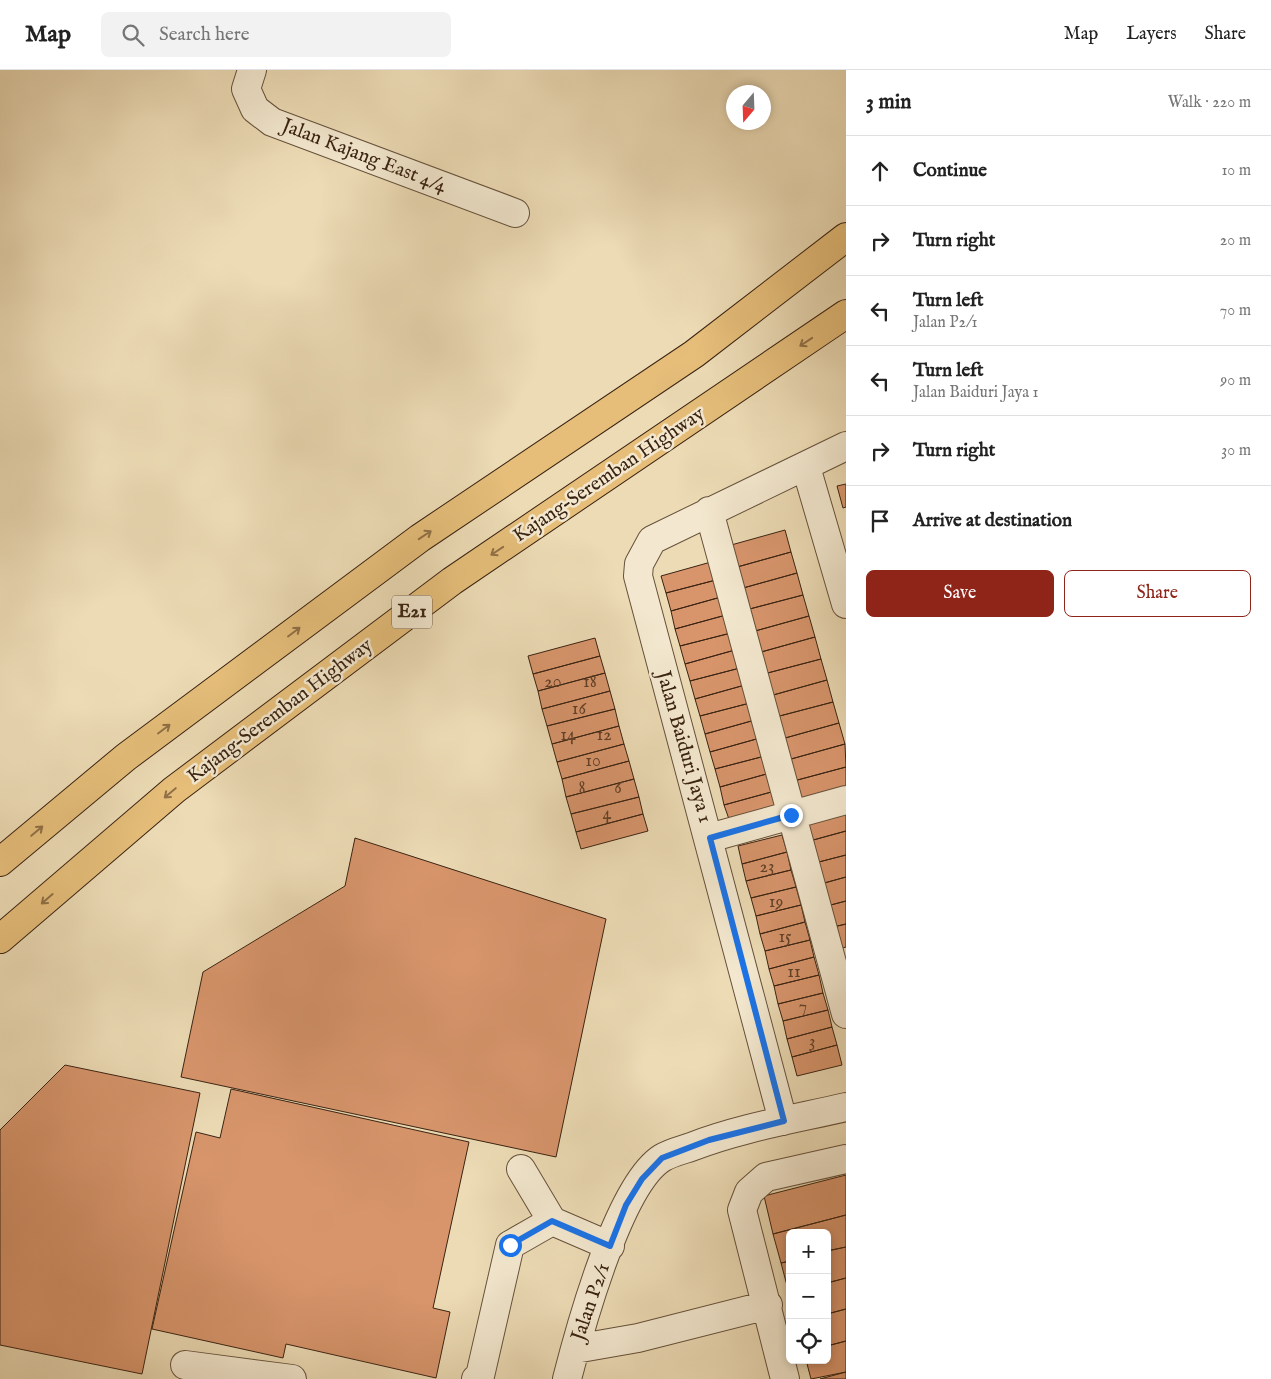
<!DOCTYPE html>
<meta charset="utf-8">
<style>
:root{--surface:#fff;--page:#f2f2f2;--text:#222;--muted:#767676;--line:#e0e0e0;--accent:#8f2418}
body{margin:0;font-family:"IM FELL English",serif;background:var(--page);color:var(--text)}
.controls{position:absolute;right:15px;bottom:15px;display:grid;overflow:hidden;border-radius:8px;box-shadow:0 2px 8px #0003}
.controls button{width:45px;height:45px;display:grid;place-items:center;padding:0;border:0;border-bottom:1px solid var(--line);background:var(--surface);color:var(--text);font:25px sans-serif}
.compass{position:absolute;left:726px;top:15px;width:45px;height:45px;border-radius:50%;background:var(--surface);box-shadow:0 2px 8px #0003;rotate:199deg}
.stop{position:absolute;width:15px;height:15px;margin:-11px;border:4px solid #1a73e8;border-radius:50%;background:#fff}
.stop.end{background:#1a73e8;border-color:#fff;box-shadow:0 1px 5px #0008}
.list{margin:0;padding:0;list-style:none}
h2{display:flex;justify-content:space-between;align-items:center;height:65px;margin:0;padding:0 20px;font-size:21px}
h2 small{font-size:16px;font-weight:400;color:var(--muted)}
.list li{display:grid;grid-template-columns:32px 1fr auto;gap:15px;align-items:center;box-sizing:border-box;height:70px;padding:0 20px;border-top:1px solid var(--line)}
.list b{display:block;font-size:19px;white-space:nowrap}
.list p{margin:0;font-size:16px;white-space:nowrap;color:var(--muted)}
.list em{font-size:16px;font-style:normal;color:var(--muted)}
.actions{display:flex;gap:10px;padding:15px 20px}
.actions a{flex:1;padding:11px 0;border:1px solid var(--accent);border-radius:8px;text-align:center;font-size:18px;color:var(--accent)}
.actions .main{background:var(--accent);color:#fff}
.icon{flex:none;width:28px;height:28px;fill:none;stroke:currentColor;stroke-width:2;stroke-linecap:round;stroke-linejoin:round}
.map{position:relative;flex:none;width:846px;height:1309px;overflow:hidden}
header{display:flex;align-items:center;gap:30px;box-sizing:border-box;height:70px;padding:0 25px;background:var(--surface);border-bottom:1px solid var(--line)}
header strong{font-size:24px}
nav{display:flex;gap:28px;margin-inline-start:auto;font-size:18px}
.search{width:350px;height:45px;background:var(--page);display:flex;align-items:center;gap:12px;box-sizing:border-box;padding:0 18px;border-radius:8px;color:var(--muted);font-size:19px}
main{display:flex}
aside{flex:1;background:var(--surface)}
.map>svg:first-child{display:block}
.building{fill:#d8956c;stroke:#3a2312}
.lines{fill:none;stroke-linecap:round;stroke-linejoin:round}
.minor-casing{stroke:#66513b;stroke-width:30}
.highway-casing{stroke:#3a2312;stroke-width:30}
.minor{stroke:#f3e8cf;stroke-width:28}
.highway{stroke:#e6be7a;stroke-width:28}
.oneway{stroke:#907046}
.route{stroke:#1a73e8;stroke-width:6}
.labels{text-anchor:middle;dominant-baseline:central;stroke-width:5;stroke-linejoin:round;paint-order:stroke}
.number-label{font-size:18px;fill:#624028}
.shield{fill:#f3e8cf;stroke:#725e4b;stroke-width:1}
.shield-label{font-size:19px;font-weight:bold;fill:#3a2312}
.street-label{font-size:20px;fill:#3a2312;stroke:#f3e8cf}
</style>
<header>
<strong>Map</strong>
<div class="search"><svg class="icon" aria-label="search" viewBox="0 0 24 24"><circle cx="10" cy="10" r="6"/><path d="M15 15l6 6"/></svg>Search here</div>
<nav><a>Map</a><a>Layers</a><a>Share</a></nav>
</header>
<main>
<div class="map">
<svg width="846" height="1309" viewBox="0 0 846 1309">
<rect width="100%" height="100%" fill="#ecdbb5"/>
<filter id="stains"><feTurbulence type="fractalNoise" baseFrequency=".004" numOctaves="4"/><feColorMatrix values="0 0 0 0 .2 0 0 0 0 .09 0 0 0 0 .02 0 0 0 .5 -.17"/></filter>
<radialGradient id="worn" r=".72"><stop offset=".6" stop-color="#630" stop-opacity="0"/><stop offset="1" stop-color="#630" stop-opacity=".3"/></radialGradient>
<path class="building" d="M846,414V437L843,438L837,416Z
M785,460L791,482L730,499L724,477Z
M791,482L797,503L736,520L730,499Z
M711,492L716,510L666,523L661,506Z
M797,503L803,525L742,541L736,520Z
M716,510L721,527L671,541L666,523Z
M803,525L809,546L748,563L742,541Z
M721,527L726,545L675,559L671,541Z
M726,545L731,563L680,576L675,559Z
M809,546L815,567L754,584L748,563Z
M731,563L735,580L685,594L680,576Z
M815,567L821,589L760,605L754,584Z
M595,568L600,586L533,604L528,586Z
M735,580L740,598L690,611L685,594Z
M600,586L605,603L538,621L533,604Z
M821,589L827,610L766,627L760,605Z
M740,598L745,615L695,629L690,611Z
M605,603L610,621L542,639L538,621Z
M827,610L833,632L772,648L766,627Z
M745,615L750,633L700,646L695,629Z
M610,621L615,639L547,656L542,639Z
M833,632L839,653L778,670L772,648Z
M750,633L755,650L705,664L700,646Z
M615,639L619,656L552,674L547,656Z
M755,650L760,668L710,682L705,664Z
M839,653L845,674L784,691L778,670Z
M619,656L624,674L557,692L552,674Z
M760,668L765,686L715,699L710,682Z
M624,674L629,691L562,709L557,692Z
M845,674L846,697L790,712L784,691Z
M765,686L770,703L720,717L715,699Z
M629,691L634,709L566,727L562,709Z
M846,697V720L795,734L790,712Z
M770,703L775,721L724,735L720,717Z
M634,709L639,727L571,744L566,727Z
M775,721L780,739L730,752L724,735Z
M639,727L643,744L576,762L571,744Z
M846,739V761L806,772L800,751Z
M643,744L648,761L581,779L576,762Z
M846,761V785L811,794L806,772Z
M782,765L787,782L742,794L738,776Z
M355,768L606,849L556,1087L181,1007L203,902L345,816Z
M787,782L791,800L746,811L742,794Z
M846,785V807L817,815L811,794Z
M791,800L796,817L751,828L746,811Z
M846,807V831L823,837L817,815Z
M796,817L801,835L756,846L751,828Z
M846,831V854L829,858L823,837Z
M801,835L805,852L760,864L756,846Z
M805,852L810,870L765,881L760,864Z
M846,854V877L835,880L829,858Z
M810,870L814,887L769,899L765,881Z
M814,887L819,905L774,916L769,899Z
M819,905L823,923L778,934L774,916Z
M823,923L828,940L783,951L778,934Z
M828,940L832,957L787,969L783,951Z
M832,957L837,975L792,987L787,969Z
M837,975L842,995L797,1006L792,987Z
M65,995L200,1023L142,1304L0,1275V1060Z
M231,1019L469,1072L433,1238L450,1242L436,1308L286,1274L283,1288L152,1259L196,1062L220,1068Z
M846,1105V1145L773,1164L764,1126Z
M846,1145V1177L827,1181V1163H790V1191L781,1193L773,1164Z
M846,1177V1208L827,1213V1181Z
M790,1191V1222L789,1223L781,1193Z
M846,1208V1239L827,1244V1213Z
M846,1239V1271L827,1276V1244Z
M846,1271V1302L811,1309L806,1290H827V1276Z
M846,1302V1309H820Z"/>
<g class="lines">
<g class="minor-casing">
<path id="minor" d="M252,0L246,19L255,39L272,52L515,143
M806,397L846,534
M709,441L846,944
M709,768L846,730
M783,1051L638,506L639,494L652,470L846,376
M521,1099L552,1151
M575,1279L638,1268L768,1235
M185,1295L292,1309
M476,1309L480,1306L510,1175L552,1151L610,1176
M567,1309C580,1258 619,1115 662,1088C670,1083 682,1080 691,1077C740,1058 794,1049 846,1037
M785,1309L742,1140L749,1122L766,1107L846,1089"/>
</g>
<g class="highway-casing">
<path id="highway" d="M0,792L126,687L420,468L694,284L846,167
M0,869L174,720L452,511L846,244"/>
</g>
<use href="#minor" class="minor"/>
<use href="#highway" class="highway"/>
</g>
<defs><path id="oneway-shaft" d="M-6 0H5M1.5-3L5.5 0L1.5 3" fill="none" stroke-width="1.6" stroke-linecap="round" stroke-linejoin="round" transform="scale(1.25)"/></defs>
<g class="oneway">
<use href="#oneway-shaft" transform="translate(806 272) rotate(146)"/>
<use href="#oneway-shaft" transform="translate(425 465) rotate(-34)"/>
<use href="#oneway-shaft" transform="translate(497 481) rotate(146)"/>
<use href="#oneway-shaft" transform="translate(294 562) rotate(-37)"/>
<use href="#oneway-shaft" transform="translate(164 659) rotate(-37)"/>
<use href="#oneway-shaft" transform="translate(170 723) rotate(140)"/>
<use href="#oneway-shaft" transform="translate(37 761) rotate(-40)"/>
<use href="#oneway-shaft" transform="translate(47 829) rotate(139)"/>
</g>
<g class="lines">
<path class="route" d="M510,1175L552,1151L610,1176L626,1135L642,1109L662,1088L709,1070L784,1051L710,768L791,745"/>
</g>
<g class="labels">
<g class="number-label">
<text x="553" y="612">20</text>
<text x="590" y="612">18</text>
<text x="579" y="639">16</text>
<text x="568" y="665">14</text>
<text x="604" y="665">12</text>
<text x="593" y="691">10</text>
<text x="582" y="718">8</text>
<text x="618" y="718">6</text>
<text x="607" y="744">4</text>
<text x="767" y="797">23</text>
<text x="776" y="832">19</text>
<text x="785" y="867">15</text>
<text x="794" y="902">11</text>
<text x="803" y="937">7</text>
<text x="812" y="972">3</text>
</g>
<rect class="shield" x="392" y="525.5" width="40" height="33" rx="4"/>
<g class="shield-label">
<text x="412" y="542">E21</text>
</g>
<g class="street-label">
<text transform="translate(364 86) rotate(21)">Jalan Kajang East 4/4</text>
<text transform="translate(609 405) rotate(-34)">Kajang–Seremban Highway</text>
<text transform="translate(280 641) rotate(-37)">Kajang–Seremban Highway</text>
<text transform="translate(684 677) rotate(74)">Jalan Baiduri Jaya 1</text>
<text transform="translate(591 1232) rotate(-71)">Jalan P2/1</text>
</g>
</g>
<rect width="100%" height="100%" filter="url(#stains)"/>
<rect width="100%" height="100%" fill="url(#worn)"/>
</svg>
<div class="controls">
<button>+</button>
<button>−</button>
<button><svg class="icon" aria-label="locate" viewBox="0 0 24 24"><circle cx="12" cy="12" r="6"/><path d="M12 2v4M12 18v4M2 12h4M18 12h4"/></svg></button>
</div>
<svg class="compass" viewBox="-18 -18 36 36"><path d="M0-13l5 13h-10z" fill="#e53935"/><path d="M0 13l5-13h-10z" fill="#767676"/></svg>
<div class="stop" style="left:510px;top:1175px"></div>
<div class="stop end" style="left:791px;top:745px"></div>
</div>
<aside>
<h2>3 min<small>Walk · 220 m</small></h2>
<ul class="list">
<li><svg class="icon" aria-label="ahead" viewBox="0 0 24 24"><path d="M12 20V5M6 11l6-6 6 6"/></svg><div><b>Continue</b></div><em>10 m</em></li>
<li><svg class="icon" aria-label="right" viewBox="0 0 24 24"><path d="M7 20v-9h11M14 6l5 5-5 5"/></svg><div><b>Turn right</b></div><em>20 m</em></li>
<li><svg class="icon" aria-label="left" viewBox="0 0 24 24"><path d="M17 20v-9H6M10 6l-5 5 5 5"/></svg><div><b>Turn left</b><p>Jalan P2/1</p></div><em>70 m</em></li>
<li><svg class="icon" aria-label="left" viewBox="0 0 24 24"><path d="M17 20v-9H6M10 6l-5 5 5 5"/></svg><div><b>Turn left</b><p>Jalan Baiduri Jaya 1</p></div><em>90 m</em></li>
<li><svg class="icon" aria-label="right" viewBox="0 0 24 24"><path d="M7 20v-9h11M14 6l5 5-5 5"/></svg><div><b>Turn right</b></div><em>30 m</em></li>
<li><svg class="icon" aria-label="arrive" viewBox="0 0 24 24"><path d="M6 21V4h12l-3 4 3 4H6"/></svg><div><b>Arrive at destination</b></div></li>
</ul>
<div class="actions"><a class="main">Save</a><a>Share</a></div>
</aside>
</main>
